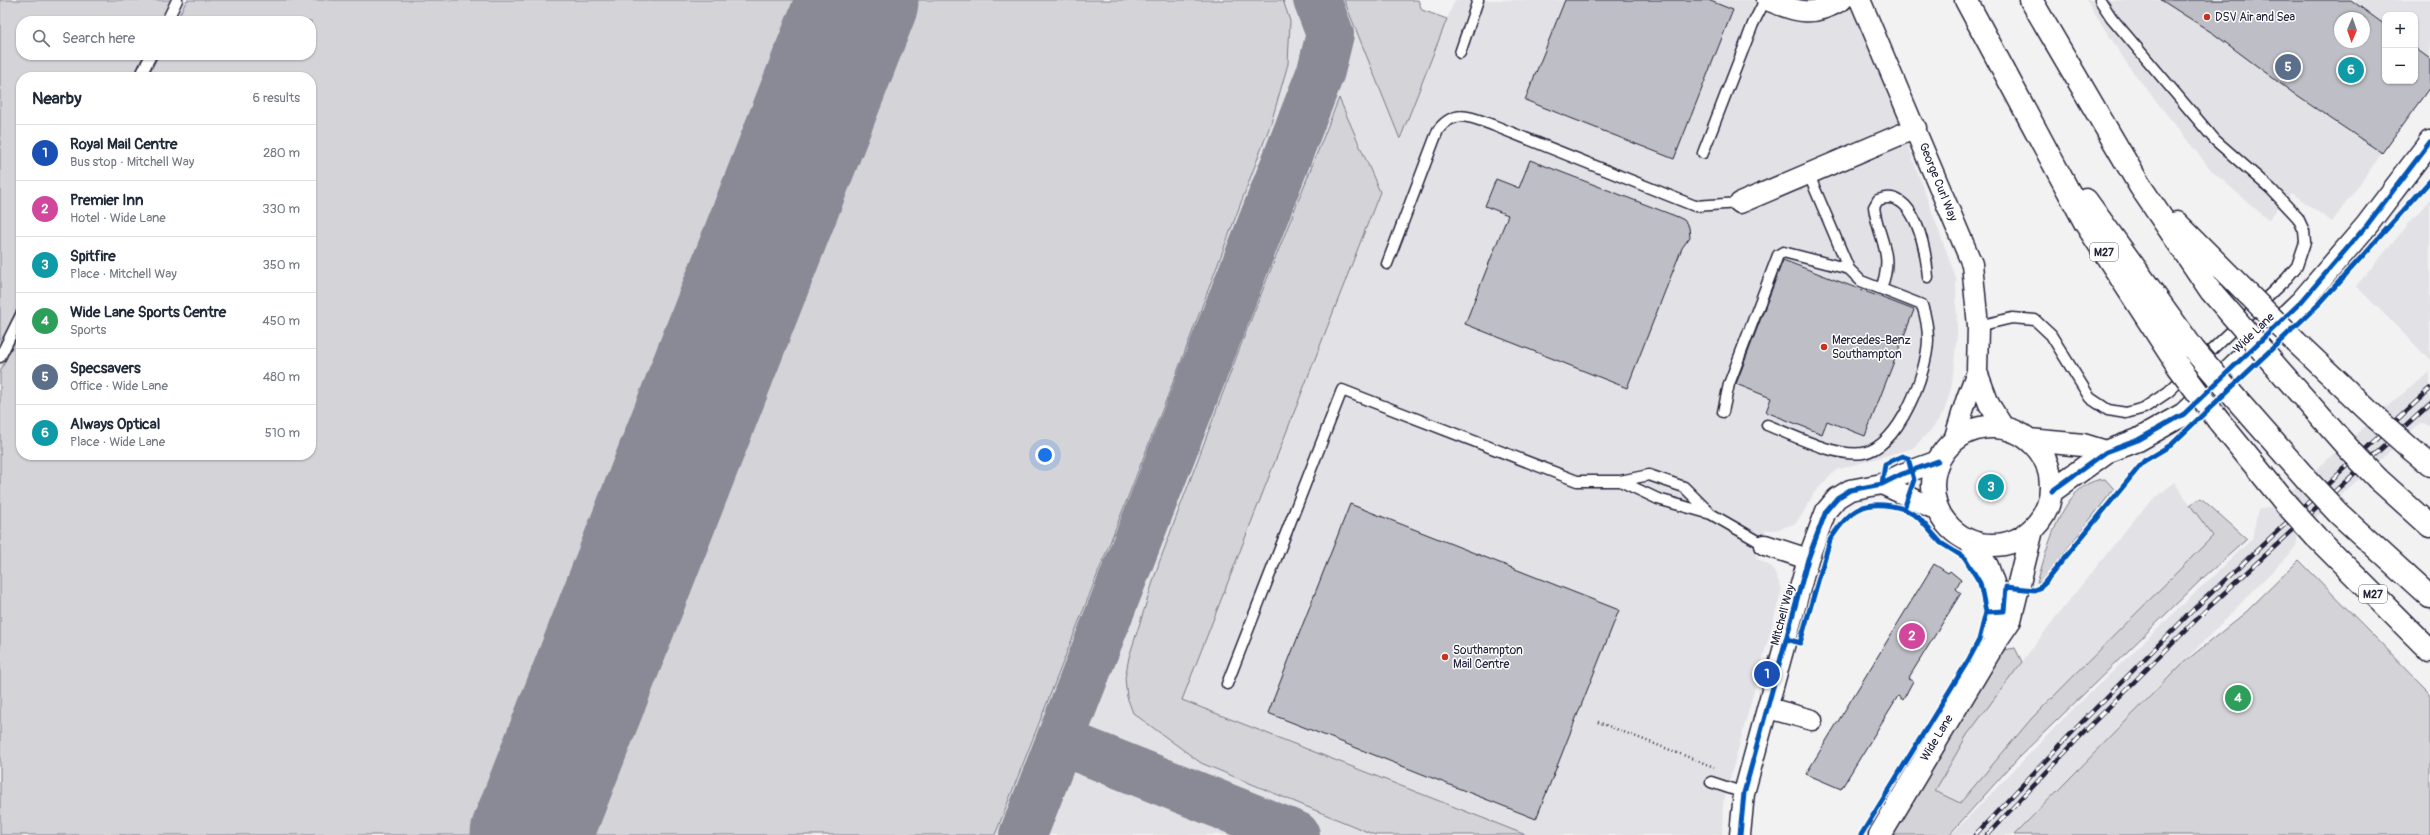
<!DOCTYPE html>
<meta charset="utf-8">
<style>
:root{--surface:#fff;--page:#f6f6f7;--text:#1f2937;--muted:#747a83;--line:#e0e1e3;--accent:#ea580c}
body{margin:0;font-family:Pangolin,sans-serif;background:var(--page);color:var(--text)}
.controls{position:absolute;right:12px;top:12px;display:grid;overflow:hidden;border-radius:8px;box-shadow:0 1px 3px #0004}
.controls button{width:36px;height:36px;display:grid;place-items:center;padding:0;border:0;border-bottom:1px solid var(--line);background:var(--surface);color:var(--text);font:20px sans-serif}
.compass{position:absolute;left:2334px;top:12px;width:36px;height:36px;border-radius:50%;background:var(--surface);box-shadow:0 1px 3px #0004;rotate:182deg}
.you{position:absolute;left:1045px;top:455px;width:14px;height:14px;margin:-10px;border:3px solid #fff;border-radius:50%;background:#1a73e8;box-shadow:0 0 0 6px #1a73e833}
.badge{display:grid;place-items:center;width:26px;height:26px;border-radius:50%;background:var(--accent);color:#fff;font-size:13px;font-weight:700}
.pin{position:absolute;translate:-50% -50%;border:2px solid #fff;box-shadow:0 1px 4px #0006}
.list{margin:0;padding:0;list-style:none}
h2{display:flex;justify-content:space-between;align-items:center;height:52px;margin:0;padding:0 16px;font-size:17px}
h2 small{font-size:13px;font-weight:400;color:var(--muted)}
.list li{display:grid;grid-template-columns:26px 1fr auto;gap:12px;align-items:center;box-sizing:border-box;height:56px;padding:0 16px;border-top:1px solid var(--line)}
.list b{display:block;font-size:15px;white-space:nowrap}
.list p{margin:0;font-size:13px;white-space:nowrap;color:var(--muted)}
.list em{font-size:13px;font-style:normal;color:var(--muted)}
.icon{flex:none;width:22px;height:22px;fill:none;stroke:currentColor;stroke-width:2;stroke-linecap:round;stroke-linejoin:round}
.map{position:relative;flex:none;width:2430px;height:835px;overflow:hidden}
.search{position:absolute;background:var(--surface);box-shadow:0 1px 3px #0004;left:16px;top:16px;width:300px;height:44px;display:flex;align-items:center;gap:10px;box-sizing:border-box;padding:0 14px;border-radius:16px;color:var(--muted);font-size:15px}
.panel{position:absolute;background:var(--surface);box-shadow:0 1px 3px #0004;left:16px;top:72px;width:300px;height:388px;border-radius:16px}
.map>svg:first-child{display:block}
.built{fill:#e2e2e6;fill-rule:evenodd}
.green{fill:#d3d3d8;stroke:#7a7a8a}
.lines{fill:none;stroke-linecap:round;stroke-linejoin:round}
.taxiway{stroke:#8a8a97;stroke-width:48}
.runway{stroke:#8a8a97;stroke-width:121}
.building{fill:#bebec6;stroke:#22223b;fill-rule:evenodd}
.lane-casing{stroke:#22223b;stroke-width:13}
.street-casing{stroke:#22223b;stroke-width:23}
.secondary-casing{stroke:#22223b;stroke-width:25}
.highway-casing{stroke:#22223b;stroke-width:25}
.path{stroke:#22223b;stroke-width:2.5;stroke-dasharray:1 3;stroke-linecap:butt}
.lane{stroke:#fff;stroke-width:10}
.street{stroke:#fff;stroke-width:20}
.secondary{stroke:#fff;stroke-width:22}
.highway{stroke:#fff;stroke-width:22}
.rail-casing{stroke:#22223b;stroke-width:4.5}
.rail{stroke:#fff;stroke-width:3;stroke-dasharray:9;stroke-linecap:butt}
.highway-bridge-casing{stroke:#22223b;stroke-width:25;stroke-linecap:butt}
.highway-bridge{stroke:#fff;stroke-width:22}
.cycleway-casing{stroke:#fff;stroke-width:8}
.cycleway{stroke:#0057b8;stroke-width:5}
.poi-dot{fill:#c8321e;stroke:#fff;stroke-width:1.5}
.labels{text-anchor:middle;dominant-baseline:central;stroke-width:3;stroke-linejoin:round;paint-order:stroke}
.shield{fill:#fff;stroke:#646476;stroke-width:1}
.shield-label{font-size:11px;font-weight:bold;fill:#22223b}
.poi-label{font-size:12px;fill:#22223b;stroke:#fff;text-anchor:start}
.street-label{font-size:12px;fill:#22223b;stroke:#fff}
</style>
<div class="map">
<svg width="2430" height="835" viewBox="0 0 2430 835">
<rect width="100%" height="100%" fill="#f2f2f3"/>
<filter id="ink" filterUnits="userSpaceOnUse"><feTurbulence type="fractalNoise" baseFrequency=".025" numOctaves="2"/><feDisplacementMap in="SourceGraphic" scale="8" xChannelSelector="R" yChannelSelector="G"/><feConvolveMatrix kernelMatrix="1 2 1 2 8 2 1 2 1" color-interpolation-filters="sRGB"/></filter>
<g filter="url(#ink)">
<path class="built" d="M0,0H1418L1422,10L1447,19L1455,0H1855L1956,278L1957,335L1952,385L1944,412L1930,431L1913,448L1836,470L1814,493L1802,515L1794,524L1776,530H1766L1756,558L1772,567L1782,589L1723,804L1722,835H0ZM21,21H311V55H21ZM21,77H311V455H21Z
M2086,0H2430V87L2332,222L2292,193L2268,220L2211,170L2129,67ZM2385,15H2415V81H2385ZM2340,18H2364V42H2340Z
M2430,199V360L2356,286Z
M2430,372V425L2421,423L2298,534L2296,547L2014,835H1951L2068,714L2252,539L2258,510L2274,506L2396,399Z
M2174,482L2213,536L2032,718L1960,803L1935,791L1967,735L2055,618L2142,510Z"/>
<path class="green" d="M0,0H172L161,21H21V55H144L133,77H21V301L0,344Z
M187,0H806L479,835H0V372L21,328V455H311V77H147L159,55H311V21H176Z
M911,0H1283L1290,21L1288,64L1271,123L1181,362L995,835H584Z
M1344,0H1418L1422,10L1447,19L1400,139Z
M1339,98L1380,192L1182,700L1526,835H1375L1201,763L1133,713L1127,697L1125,678L1129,657L1159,563L1242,342Z
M2105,479L2114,489L2041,582L2037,583C2047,550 2062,481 2105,479Z
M2201,498L2247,539L2204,577L2018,758L1949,835H1889L1909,796L2004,650L2015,648L2022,662L1967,735L1935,791L1960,803L2032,718L2213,536L2190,505Z
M2299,560L2430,693V835H2014L2182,664L2246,612Z"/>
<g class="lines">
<path class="taxiway" d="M1060,741L1296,835
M1023,835L1321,71L1330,34L1317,0"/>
<path class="runway" d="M531,835L858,0"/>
</g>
<path class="building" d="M1565,0H1708L1733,10L1674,159L1525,100Z
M2161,0H2351L2385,25V81H2415V48L2430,59V87L2382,153L2297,96L2214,34ZM2340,18H2364V42H2340Z
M1530,160L1678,217L1684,220L1689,227L1690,237L1682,248L1627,388L1465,324L1508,215L1485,206L1496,179L1519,188Z
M1783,260L1914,310L1865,436L1827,421L1822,434L1766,412L1771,398L1736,384Z
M1350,504L1619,610L1536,819L1268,713Z
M1934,564L1948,573L1950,571L1961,580L1956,589L1961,593L1908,679L1913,681L1903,700L1898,696L1841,789L1806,774Z"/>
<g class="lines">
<g class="lane-casing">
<path id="lane" d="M2100,0L2111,17L2215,140L2271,189L2298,218L2304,231L2305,242L2297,266L2287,278L2200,361
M167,21L177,0
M1460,53L1478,0
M140,77L151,55
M1703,153L1753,24L1765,0
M1387,264L1438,130C1456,107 1473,118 1495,126L1695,206L1740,203
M1881,288C1895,254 1878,239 1874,207L1878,200C1915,185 1926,251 1928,277
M1978,326L2012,318L2035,320L2051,335L2090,398L2108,410L2126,413L2144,408L2168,392L2186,375
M0,357L21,315
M1723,412L1729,384L1778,255L1783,252L1849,269
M1767,425C1793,435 1834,457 1863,453C1899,447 1927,373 1928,340C1928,328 1926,317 1922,305L1861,281L1849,269L1809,175
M1620,481L1658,499L1711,514L1765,545
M1227,684L1342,390L1577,481H1620L1649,475L1684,487L1711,514
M1711,782L1744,793"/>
</g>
<g class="street-casing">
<path id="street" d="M1767,0C1798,12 1811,18 1842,0
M1860,0L1972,264L1978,326L1977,372L1989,404L2004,428
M1740,203L1916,128
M1954,440L1967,398L1977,372
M1882,484L1937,510
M1765,545L1808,559
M1768,708L1812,720
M1740,835L1744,793L1808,559L1826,511L1837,498L1850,490L1882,484L1902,474L1938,461"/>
</g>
<g class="secondary-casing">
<path id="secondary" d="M1933 486a59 59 0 1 1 118 0a59 59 0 1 1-118 0Z
M2029,440L2083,445L2106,452
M2052,491L2106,452L2138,440L2184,414L2302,301L2367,225L2430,142
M1970,542L1987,566L1994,586L1995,642
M1880,835L1995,642L2010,620L2032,530"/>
</g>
<g class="highway-casing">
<path id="highway" d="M1966,0L2086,224L2178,366
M2031,0L2140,186L2211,291L2231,314
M2086,200L2194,350
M2177,223L2249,295
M2296,342L2376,418
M2273,363L2348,448
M2236,399L2309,482
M2218,420L2287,505
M2412,450L2430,465
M2378,479L2430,526
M2339,514L2430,597
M2316,537L2430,651"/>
</g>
<path class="path" d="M1598,722L1714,767"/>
<use href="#lane" class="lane"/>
<use href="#street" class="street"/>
<use href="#secondary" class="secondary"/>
<use href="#highway" class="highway"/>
<g class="rail-casing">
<path id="rail" d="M1975,835L2083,721L2195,608L2430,389
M1987,835L2091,725L2209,607L2430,404"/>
</g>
<use href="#rail" class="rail"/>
<g class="highway-bridge-casing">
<path id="highway-bridge" d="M2249,295L2296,342
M2231,314L2273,363
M2194,350L2236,399
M2178,366L2218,420
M2376,418L2412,450
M2348,448L2378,479
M2309,482L2339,514
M2287,505L2316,537"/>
</g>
<use href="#highway-bridge" class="highway-bridge"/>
<g class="cycleway-casing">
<path id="cycleway" d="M2052,491L2106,452L2138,440L2184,414L2302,301L2367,225L2430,142
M1904,509L1918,517L1941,543L1965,558L1980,583L1986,612
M1787,639L1800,643L1830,540C1850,508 1866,498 1904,509L1914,480L1908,458L1902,456L1885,464L1882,484
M1740,835L1744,793L1808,559L1826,511L1837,498L1850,490L1882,484L1902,474L1938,461
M1861,835L1969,659L1979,640L1986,612L2004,611L2006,587L2034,590L2041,587L2144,461L2171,445L2320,303L2430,181"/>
</g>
<use href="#cycleway" class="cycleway"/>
</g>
</g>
<g class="poi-dot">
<circle cx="2207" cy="17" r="4"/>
<circle cx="1824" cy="347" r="4"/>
<circle cx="1445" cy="657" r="4"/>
</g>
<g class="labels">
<g class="shield">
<rect x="2090" y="243" width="28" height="18" rx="3"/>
<rect x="2359" y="585" width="28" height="18" rx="3"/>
</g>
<g class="shield-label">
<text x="2104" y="252">M27</text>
<text x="2373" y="594">M27</text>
</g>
<g class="poi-label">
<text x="2215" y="17">DSV Air and Sea</text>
<text x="1832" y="340">Mercedes-Benz<tspan x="1832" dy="14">Southampton</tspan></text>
<text x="1453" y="650">Southampton<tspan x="1453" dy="14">Mail Centre</tspan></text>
</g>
<g class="street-label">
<text transform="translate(1938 182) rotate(68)">George Curl Way</text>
<text transform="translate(2254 333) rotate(-44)">Wide Lane</text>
<text transform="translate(1783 615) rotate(-75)">Mitchell Way</text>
<text transform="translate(1937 738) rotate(-59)">Wide Lane</text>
</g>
</g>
</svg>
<div class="controls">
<button>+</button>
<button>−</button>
</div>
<svg class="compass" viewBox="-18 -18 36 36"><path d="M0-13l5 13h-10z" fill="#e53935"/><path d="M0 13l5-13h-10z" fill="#747a83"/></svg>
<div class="you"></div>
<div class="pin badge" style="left:1767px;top:674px;background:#1a4fb4">1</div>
<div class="pin badge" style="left:1912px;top:636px;background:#d1479c">2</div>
<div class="pin badge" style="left:1991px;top:487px;background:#0f9aa8">3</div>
<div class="pin badge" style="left:2238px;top:698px;background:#2e9e5b">4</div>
<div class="pin badge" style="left:2288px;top:67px;background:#5c6f8a">5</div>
<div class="pin badge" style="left:2351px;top:70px;background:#0f9aa8">6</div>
<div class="search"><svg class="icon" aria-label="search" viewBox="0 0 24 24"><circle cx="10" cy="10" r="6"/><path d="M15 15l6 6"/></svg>Search here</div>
<section class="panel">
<h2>Nearby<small>6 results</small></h2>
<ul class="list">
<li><span class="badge" style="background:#1a4fb4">1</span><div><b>Royal Mail Centre</b><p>Bus stop · Mitchell Way</p></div><em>280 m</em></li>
<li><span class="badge" style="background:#d1479c">2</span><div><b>Premier Inn</b><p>Hotel · Wide Lane</p></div><em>330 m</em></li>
<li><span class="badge" style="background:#0f9aa8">3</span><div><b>Spitfire</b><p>Place · Mitchell Way</p></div><em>350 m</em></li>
<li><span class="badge" style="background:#2e9e5b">4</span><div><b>Wide Lane Sports Centre</b><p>Sports</p></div><em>450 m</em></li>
<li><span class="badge" style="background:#5c6f8a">5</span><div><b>Specsavers</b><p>Office · Wide Lane</p></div><em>480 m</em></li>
<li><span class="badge" style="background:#0f9aa8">6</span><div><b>Always Optical</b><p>Place · Wide Lane</p></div><em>510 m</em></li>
</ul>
</section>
</div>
